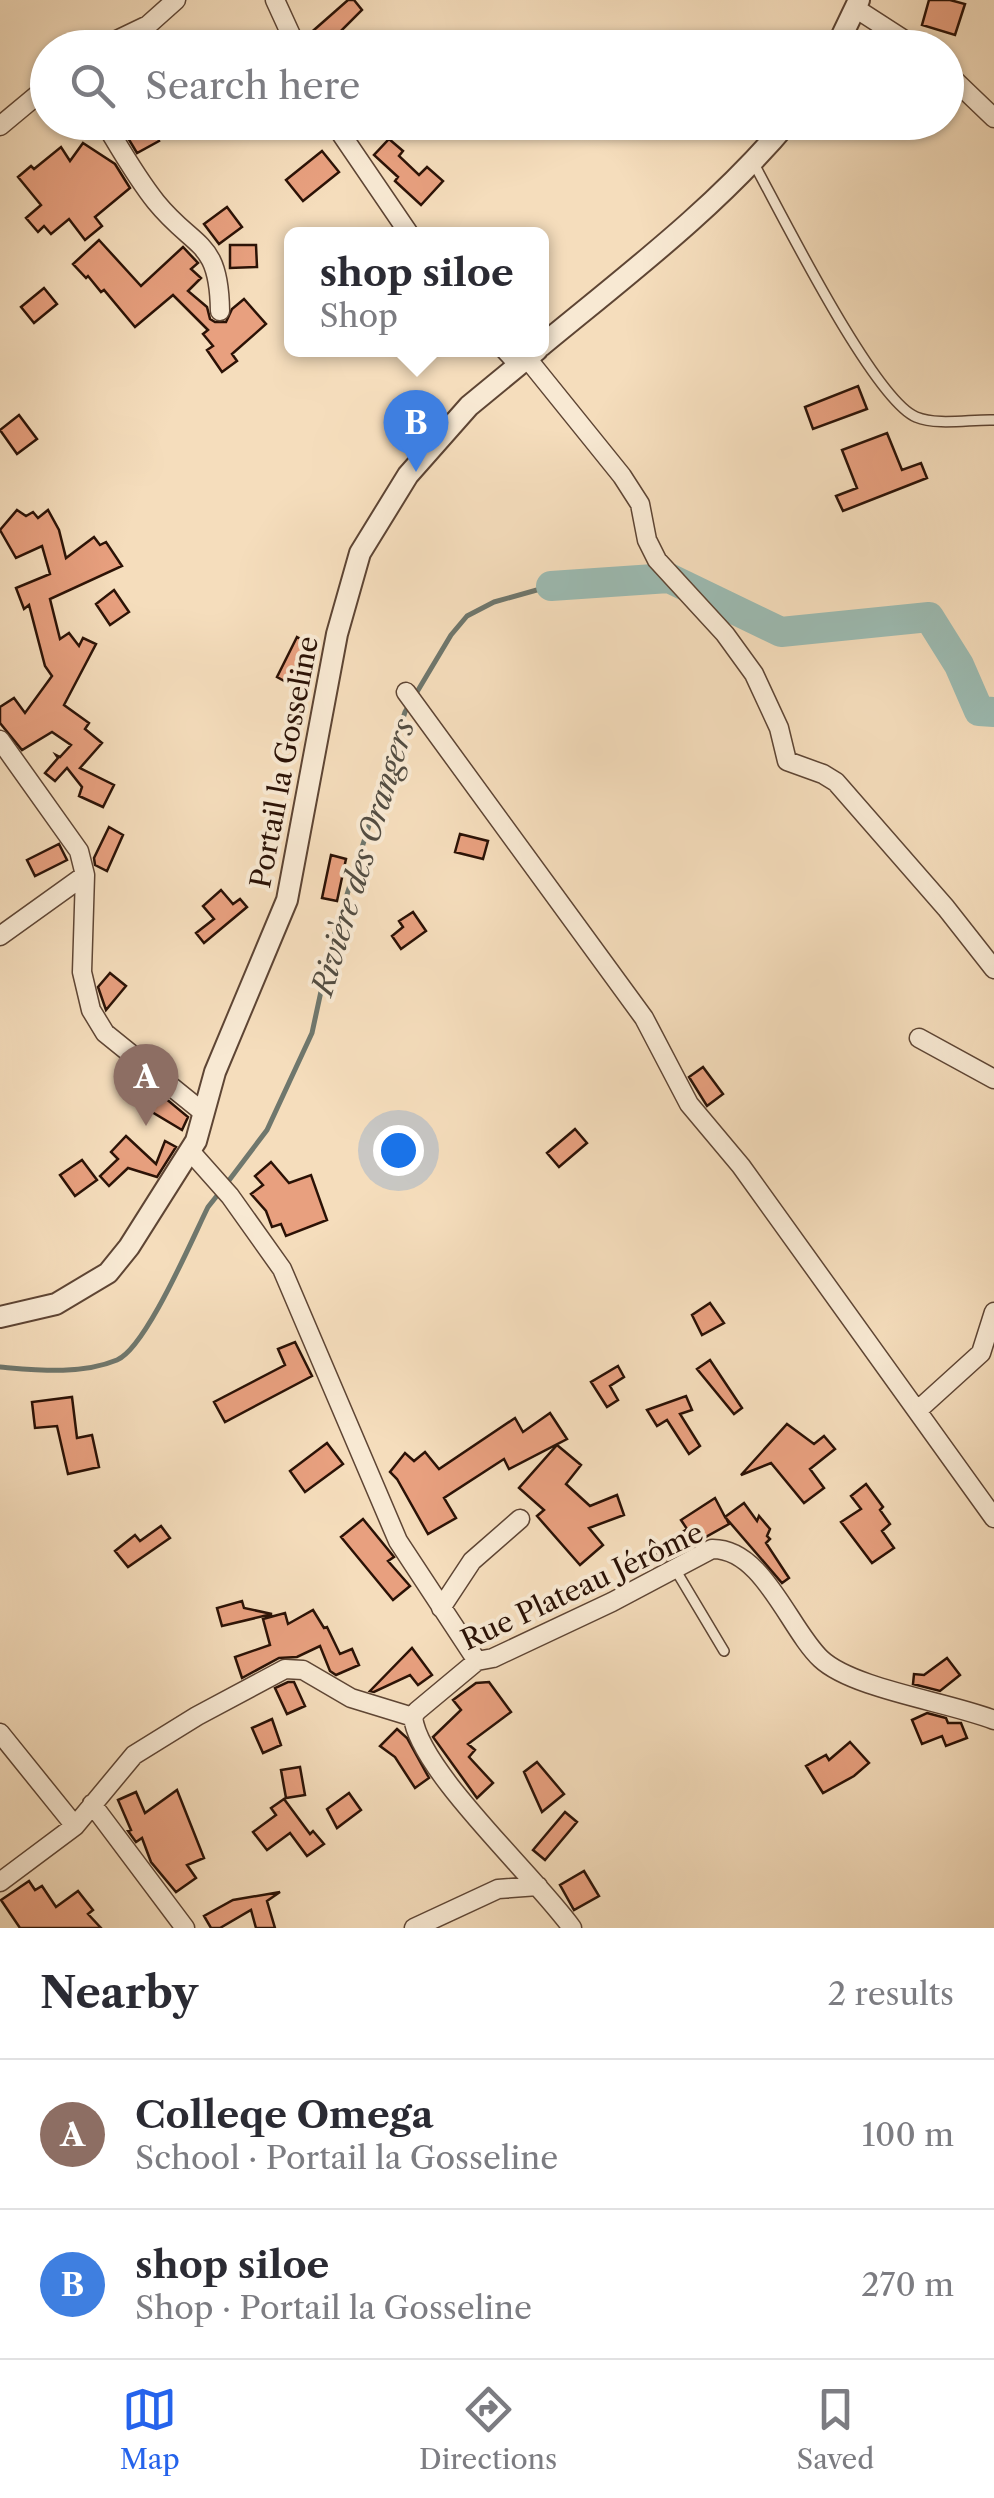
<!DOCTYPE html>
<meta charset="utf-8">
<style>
:root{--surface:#fff;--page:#f2f2f3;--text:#2b2b33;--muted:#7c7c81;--line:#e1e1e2;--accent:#2563eb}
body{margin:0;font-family:"Libre Caslon Text",serif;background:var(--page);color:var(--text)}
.you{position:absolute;left:398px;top:1150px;width:35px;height:35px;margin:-25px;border:8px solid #fff;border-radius:50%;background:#1a73e8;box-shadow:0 0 0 15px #1a73e833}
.badge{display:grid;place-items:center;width:65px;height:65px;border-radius:50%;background:var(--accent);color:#fff;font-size:32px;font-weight:700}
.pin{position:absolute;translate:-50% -82px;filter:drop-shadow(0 2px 5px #0008)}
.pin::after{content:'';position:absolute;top:52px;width:35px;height:30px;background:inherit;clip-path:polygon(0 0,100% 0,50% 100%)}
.popup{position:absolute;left:284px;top:227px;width:265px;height:130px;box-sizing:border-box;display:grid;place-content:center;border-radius:15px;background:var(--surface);filter:drop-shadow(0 2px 8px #0005);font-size:32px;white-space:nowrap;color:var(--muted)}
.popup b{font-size:38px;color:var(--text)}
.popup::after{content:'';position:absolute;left:50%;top:100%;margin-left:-20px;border:20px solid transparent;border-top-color:var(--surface)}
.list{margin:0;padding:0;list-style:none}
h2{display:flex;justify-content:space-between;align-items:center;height:130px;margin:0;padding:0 40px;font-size:42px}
h2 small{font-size:32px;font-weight:400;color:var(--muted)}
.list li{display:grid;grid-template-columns:65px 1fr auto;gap:30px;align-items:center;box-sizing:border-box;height:150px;padding:0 40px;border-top:2px solid var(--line)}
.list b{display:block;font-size:38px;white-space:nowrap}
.list p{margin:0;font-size:32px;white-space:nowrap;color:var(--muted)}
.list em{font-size:32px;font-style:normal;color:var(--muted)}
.icon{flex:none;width:55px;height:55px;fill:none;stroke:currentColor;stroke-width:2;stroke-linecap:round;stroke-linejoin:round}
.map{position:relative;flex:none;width:994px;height:1928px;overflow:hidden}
.search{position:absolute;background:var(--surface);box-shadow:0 2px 8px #0004;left:30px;right:30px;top:30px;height:110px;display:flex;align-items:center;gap:25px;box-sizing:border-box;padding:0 35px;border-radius:55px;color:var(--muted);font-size:38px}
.sheet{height:430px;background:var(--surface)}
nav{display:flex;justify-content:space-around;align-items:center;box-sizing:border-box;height:140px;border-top:2px solid var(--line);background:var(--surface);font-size:28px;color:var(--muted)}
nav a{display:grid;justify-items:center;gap:5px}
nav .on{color:var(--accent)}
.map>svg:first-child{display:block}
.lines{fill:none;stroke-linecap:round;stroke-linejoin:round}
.stream{stroke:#6f776d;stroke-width:5}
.river{stroke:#9cbbb2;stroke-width:30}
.building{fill:#e8a07f;stroke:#2b1206;stroke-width:2.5}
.service-casing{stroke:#5e4534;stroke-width:12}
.minor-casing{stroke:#5e4534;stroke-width:21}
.tertiary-casing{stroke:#5e4534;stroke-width:24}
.service{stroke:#f8e9d3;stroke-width:9}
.minor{stroke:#f8e9d3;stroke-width:18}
.tertiary{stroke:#f8e9d3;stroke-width:20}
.labels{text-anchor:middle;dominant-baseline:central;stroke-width:8;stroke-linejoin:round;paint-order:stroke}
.street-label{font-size:28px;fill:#2b1206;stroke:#f8e9d3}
.water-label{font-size:30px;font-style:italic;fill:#534d42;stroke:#f8e9d3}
</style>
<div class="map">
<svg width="994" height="1928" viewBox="0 0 994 1928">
<rect width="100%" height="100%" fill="#f5ddbc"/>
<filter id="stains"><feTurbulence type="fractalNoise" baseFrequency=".002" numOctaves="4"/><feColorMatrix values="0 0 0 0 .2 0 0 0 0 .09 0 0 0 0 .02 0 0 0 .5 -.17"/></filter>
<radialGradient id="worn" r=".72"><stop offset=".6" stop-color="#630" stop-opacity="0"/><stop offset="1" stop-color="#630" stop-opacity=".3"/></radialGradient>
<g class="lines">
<path class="stream" d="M227,1183L267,1130L312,1033L331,945L405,712L451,635L467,616L494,602L551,586
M0,1367C37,1370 81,1375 117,1360C146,1348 192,1239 208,1207L220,1192"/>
<path class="river" d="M551,586L669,578L781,632L929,617L959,665L979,711L994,712"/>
</g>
<path class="building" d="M348,0H354L362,10L324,48H315L306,37Z
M929,0H950L965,4L955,35L922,25Z
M133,122H150L159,141L137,153L122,128Z
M389,139L403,151L399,156L419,175L427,167L443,181L421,205L395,181L398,177L374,155Z
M83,143L115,164L130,188L95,217L102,226L85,240L69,219L51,234L44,226L38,232L26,218L41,205L18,177L31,166L34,169L61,147L70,161Z
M322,151L339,172L303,201L286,180Z
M227,207L242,227L219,244L204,224Z
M99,240L141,286L183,247L198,263L191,269L201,278L188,291L207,307L210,319L215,322H226L232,309L244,299L266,324L232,354L237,361L222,372L207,350L213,346L203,334L208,330L173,295L135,327L104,290L101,292L88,276L86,278L73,264Z
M230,245H256L257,267L230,268Z
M44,288L57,304L34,323L21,307Z
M858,386L867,409L813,429L805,407Z
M19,415L37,439L17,454L0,430Z
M887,433L902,470L921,463L927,478L843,511L836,496L857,488L842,450Z
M17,510L26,516L33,512L38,518L48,510L59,530L66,558L94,537L100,545L106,542L122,566L50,599L60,639L69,633L79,646L83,638L96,644L64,705L89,723L85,729L102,743L80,768L114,785L103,807L79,796L82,787L67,768L55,781L45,773L58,758L56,755L60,757L71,745L52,732L22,750L0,723V707L14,698L25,713L52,676L45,666L29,605L24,609L16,588L50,574L42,546L16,558L0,530Z
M114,590L129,612L110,625L96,604Z
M297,637L308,643L288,683L277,677Z
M109,827L123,835L107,871L95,865L94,858Z
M460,834L488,841L483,859L455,852Z
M59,844L67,860L35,876L27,860Z
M331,855L346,859L337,901L322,898Z
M221,890L233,904L240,899L247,907L204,943L196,933L214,919L203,906Z
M413,912L426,931L401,949L392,936L403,927L399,921Z
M110,973L126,986L106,1010L98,987Z
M703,1067L723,1094L707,1106L689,1077Z
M153,1088L188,1117L182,1130L142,1106Z
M575,1129L587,1143L559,1167L547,1153Z
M126,1136L156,1164L165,1141L176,1147L157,1177L128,1168L109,1186L100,1176L118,1159L111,1152Z
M82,1160L97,1180L75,1196L60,1175Z
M271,1162L289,1183L311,1175L327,1220L286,1236L281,1224L272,1227L266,1211L251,1194L263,1185L255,1176Z
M710,1303L724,1323L702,1335L692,1315Z
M295,1342L312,1376L225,1422L214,1402L285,1365L278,1349Z
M710,1360L742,1408L734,1414L697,1369Z
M618,1366L624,1377L610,1386L618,1400L607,1407L591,1382Z
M686,1396L692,1410L680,1414L700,1446L689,1454L667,1420L657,1426L647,1410Z
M72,1397L77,1438L92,1435L99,1467L68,1474L57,1426L35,1428L32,1402Z
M550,1413L567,1439L509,1469L504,1459L444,1498L456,1518L428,1534L397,1479L390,1472L405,1453L414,1461L425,1452L439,1469L515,1418L523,1432Z
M787,1424L814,1444L824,1436L835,1449L810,1469L824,1488L804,1503L771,1463L741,1475Z
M327,1443L343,1464L305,1492L290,1471Z
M557,1445L581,1465L566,1484L590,1506L617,1495L624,1515L589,1528L603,1545L580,1565L537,1516L544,1510L519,1488Z
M866,1484L883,1507L880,1510L890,1524L882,1531L894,1548L872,1563L841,1522L861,1509L851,1496Z
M715,1498L725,1517L744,1503L757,1521L759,1516L770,1529L767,1536L770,1539L766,1543L789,1578L782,1583L726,1518L729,1524L661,1562L654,1551L687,1529L681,1520Z
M363,1519L394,1557L388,1561L410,1586L393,1600L341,1537Z
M161,1526L170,1538L128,1567L115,1551L135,1535L140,1541Z
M242,1601L244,1608L272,1614L222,1626L217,1608Z
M313,1610L324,1628L327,1627L340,1654L352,1649L359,1665L336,1675L330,1671L320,1646L297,1657L279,1658L242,1678L235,1657L270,1645L263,1619L285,1613L288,1624Z
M412,1648L432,1675L418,1685L410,1675L374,1692L370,1691Z
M947,1658L960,1675L940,1691L913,1684L914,1674L924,1675Z
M288,1682H294L305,1706L287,1714L275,1688Z
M489,1682L511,1712L468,1744L475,1750L469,1757L493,1783L477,1798L433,1737L461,1710L453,1700L476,1683Z
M927,1713L946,1718L948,1723H961L967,1738L946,1746L942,1736L922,1744L912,1720Z
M272,1719L281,1745L263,1753L252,1728Z
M397,1729L407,1738L429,1778L415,1788L395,1757L380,1746Z
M850,1742L869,1763L854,1776L823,1793L806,1766L826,1755L829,1760Z
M537,1762L564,1794L542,1812L524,1772Z
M300,1767L305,1795L286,1798L281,1770Z
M177,1790L204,1858L187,1865L196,1878L176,1892L151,1862L142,1838L136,1842L128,1831L131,1830L118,1800L136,1792L145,1813Z
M349,1793L361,1810L337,1828L327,1809Z
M284,1799L310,1834L313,1831L324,1844L307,1856L290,1833L267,1850L253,1832L276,1815L271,1808Z
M565,1812L577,1822L545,1860L533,1850Z
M584,1871L599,1896L574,1910L560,1885Z
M29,1881L35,1890L42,1886L56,1907L78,1891L93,1910L88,1914L101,1928H20L1,1900Z
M280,1892L267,1901L275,1928H256L251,1910L220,1928H211L204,1916L233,1900Z"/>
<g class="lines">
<g class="service-casing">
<path id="service" d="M753,162C780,211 873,399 916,417C938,426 971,419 994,420
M675,1569L724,1651"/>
</g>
<g class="minor-casing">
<path id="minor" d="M275,0L297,48
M855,8L917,48
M100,48L148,25L176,0
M946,72L994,118
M104,122C121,150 136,177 156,202C195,250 219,239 220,311
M333,122L410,235
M0,126L48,86
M505,350L518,364
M526,357L622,476L640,504L647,540L657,560L725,634L754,674L779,728L787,761L823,774L836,782L946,908L994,969
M406,692L644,1018L689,1104L741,1166L994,1518
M0,740L79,851L85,875L82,972L91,1010L105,1033L204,1113
M0,936L85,875
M919,1038L994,1079
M190,1151L230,1196L282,1269L398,1541L477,1661
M917,1411L981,1353L994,1312
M441,1608L472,1561L520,1519
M0,1733L75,1826
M92,1804L185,1928
M0,1882L75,1826L134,1755L197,1716L285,1669L303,1670L351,1698L413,1717
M414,1928L498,1889L538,1886
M572,1928C537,1878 419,1771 413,1717L417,1711L477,1661L493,1658L612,1602L712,1549C763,1548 789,1629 821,1659C853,1689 949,1702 994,1720"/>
</g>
<g class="tertiary-casing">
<path id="tertiary" d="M836,48L859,0
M541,346C627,275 716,208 788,122
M0,1317L56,1304L108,1273L129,1247L196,1141L215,1072L287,900L337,634L360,553L408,475L469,406L537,350"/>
</g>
<use href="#service" class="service"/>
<use href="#minor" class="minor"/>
<use href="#tertiary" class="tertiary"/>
</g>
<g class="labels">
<g class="street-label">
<text transform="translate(284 762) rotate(-79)">Portail la Gosseline</text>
<text transform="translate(582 1586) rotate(-25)">Rue Plateau Jérôme</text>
</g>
<g class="water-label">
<text transform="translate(363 857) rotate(-73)">Rivière des Orangers</text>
</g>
</g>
<rect width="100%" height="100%" filter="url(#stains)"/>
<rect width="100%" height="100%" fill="url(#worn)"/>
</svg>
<div class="you"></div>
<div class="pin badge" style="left:146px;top:1126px;background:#8d6e63">A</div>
<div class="pin badge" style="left:416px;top:472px;background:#3f7fe0">B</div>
<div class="popup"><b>shop siloe</b>Shop</div>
<div class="search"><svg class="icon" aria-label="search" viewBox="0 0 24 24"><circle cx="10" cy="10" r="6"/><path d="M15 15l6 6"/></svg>Search here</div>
</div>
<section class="sheet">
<h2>Nearby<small>2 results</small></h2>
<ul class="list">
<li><span class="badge" style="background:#8d6e63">A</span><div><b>Colleqe Omega</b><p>School · Portail la Gosseline</p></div><em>100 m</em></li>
<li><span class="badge" style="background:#3f7fe0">B</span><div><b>shop siloe</b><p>Shop · Portail la Gosseline</p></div><em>270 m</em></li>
</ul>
</section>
<nav>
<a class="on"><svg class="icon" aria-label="map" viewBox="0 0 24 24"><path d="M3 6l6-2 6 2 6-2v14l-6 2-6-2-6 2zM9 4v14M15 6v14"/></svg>Map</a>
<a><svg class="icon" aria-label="directions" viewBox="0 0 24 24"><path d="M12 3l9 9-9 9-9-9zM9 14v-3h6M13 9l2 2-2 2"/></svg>Directions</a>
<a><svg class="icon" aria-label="saved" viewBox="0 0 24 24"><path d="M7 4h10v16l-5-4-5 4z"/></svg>Saved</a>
</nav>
